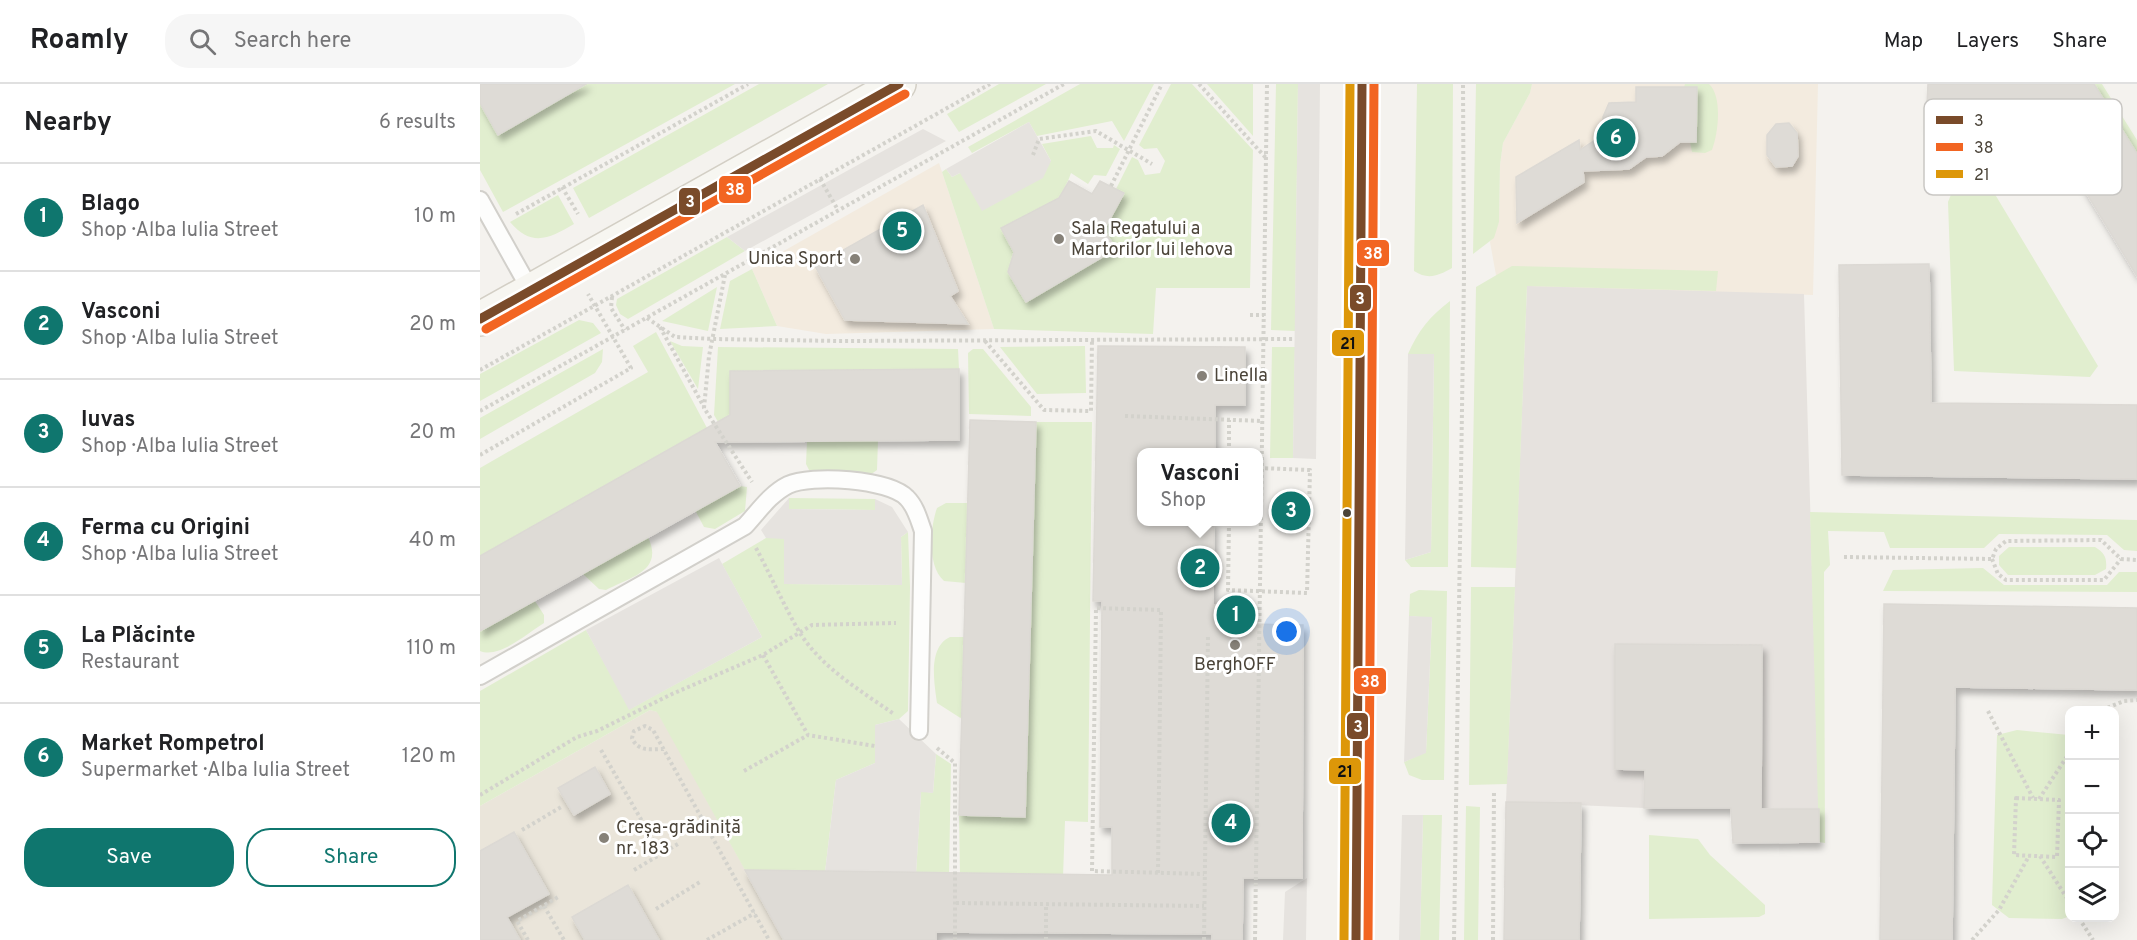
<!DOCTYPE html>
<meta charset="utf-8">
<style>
:root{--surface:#fff;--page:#f6f6f6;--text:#202124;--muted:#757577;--line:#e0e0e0;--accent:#0f766e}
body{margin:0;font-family:Overpass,sans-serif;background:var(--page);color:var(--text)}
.controls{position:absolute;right:18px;bottom:18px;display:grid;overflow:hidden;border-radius:12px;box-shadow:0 6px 24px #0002}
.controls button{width:54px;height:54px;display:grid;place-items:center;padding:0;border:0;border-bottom:2px solid var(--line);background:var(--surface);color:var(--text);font:30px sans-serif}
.you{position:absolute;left:807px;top:548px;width:21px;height:21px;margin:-15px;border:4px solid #fff;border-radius:50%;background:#1a73e8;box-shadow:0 0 0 9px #1a73e833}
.badge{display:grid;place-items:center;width:39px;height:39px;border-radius:50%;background:var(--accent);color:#fff;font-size:20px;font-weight:700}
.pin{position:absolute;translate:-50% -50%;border:3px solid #fff;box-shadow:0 2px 6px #0006}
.popup{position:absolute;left:657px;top:364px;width:126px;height:78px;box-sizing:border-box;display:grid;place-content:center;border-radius:12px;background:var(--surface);filter:drop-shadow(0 2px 4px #0005);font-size:20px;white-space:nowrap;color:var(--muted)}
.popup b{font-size:22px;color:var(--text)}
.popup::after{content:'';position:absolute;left:50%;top:100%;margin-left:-12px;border:12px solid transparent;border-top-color:var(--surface)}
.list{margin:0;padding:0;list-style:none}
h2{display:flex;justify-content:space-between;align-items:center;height:78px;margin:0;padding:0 24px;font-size:26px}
h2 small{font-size:20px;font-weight:400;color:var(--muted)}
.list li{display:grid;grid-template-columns:39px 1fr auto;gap:18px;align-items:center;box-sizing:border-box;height:108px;padding:0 24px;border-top:2px solid var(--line)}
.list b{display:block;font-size:22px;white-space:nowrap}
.list p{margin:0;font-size:20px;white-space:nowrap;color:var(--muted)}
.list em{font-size:20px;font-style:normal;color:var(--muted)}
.actions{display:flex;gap:12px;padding:18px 24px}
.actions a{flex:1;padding:14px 0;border:2px solid var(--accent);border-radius:24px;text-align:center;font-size:21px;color:var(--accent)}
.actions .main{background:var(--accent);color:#fff}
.icon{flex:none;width:33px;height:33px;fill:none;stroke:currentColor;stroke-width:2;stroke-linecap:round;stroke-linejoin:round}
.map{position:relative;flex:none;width:1657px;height:856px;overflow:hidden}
header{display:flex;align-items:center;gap:36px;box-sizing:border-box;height:84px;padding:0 30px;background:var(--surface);border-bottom:2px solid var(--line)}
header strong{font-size:28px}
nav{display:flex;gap:33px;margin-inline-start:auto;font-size:21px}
.search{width:420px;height:54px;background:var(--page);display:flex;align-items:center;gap:15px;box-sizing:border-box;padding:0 21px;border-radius:24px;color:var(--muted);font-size:22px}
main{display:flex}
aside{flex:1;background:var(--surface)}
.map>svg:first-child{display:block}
.commercial{fill:#f3ebdf}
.industrial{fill:#e6e2de}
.education{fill:#eae5da}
.green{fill:#e1eecf}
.parking{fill:#e6e3df}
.building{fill:#dedbd6;stroke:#dcd9d4;stroke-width:1.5;filter:url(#shadow)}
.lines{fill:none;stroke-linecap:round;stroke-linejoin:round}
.service-casing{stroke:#d2d0cb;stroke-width:20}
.secondary-casing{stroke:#d3cfc5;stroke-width:36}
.primary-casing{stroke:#d6cebb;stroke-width:36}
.path{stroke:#d3d2cc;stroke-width:4;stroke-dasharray:3 3;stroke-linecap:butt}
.service{stroke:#fdfdfc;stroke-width:16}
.secondary{stroke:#f7f6f1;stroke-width:33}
.primary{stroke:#f2efe6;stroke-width:33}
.bus-1-casing{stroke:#fff;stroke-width:14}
.bus-2-casing{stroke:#fff;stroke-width:14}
.bus-3-casing{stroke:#fff;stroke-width:14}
.bus-1{stroke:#7a4b2a;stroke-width:9}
.bus-2{stroke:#f26522;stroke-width:9}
.bus-3{stroke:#dd9709;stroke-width:9}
.poi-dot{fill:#868178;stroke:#fff;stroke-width:2}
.bus-dot{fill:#4b4439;stroke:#fff;stroke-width:2}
.labels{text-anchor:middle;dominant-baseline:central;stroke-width:6;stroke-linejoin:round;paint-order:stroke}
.poi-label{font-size:18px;fill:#4b4439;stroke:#fff;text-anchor:start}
.key{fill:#fff;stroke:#c9c7c4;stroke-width:1.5}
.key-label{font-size:16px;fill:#4b4439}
.line-badge{stroke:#fff;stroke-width:2}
.badge-label{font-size:16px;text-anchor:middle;font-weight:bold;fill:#fff}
.pale-badge-label{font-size:16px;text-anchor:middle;font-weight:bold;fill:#111}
</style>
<header>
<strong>Roamly</strong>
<div class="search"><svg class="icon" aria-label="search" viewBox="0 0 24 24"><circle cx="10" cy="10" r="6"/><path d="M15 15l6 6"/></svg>Search here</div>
<nav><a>Map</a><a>Layers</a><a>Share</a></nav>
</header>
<main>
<aside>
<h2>Nearby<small>6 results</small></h2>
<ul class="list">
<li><span class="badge">1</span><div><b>Blago</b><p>Shop · Alba Iulia Street</p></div><em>10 m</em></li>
<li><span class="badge">2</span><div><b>Vasconi</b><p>Shop · Alba Iulia Street</p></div><em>20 m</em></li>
<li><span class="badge">3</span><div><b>Iuvas</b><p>Shop · Alba Iulia Street</p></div><em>20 m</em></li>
<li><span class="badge">4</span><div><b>Ferma cu Origini</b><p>Shop · Alba Iulia Street</p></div><em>40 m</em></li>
<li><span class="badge">5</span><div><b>La Plăcinte</b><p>Restaurant</p></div><em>110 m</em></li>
<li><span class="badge">6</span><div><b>Market Rompetrol</b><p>Supermarket · Alba Iulia Street</p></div><em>120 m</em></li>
</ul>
<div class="actions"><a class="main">Save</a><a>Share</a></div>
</aside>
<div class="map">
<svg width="1657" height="856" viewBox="0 0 1657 856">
<defs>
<filter id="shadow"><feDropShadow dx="3.5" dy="6" stdDeviation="3" flood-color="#0004"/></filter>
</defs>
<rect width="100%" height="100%" fill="#f4f2ee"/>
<path class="commercial" d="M1052,0H1338L1333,211L1018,202L1010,158L1019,138L1020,81L1023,59L1050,9Z
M459,79L514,245L346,250L297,242L272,185Z"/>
<path class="industrial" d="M1047,202L1324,210L1339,725L1164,724L1026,718Z"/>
<path class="education" d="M170,626L178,628L304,856H0V722Z"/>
<path class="green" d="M106,0H255L23,128L0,86V19Z
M279,0H348L109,134L93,104Z
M519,0H566L479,48L467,30Z
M600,0H674L644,57L632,37L557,52L549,38L492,69L488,63Z
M691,0H712L773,66L770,204H676L673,250L514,245L462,88L466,85L472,93L480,89L571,77L562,60L611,52L617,64H633L634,61L640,65L626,92L614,91L608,100L591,89C578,128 540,150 528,188L546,218L636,165L624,146L644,110L636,105L652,73L658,76L665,91L680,89L685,77L677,64L664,65L659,61Z
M728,0H773V52L727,0Z
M796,0H818L815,247L791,246Z
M937,0H973L972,184C958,192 948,196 934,187Z
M996,0H1052L1050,9L1023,59L1020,81L1019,138L1014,154L993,170Z
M1205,0H1229C1243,13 1238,50 1232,66L1225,69L1212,68L1210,58L1216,51L1217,9L1210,3H1204Z
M1614,0H1622L1657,56V70Z
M1493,90L1507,97L1618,282L1610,293L1474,287L1468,118C1474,104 1477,92 1493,90Z
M78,111L94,140C70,154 52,164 30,138Z
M247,153L265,167L148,235L140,230L136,221L137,215Z
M1032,182L1238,187L1236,207L1047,202L1036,484L991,483L996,203Z
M272,185L297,242L240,245L250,197Z
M237,203L228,247L182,237Z
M970,217L968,483H931L925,476L951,468L954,270H928C938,247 950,232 970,217Z
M99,236L113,239L121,249L0,317V290Z
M176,248L227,344L0,472V384L168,288L153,262Z
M190,257L202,262L223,263L218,305Z
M605,262L606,309L557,310L520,263Z
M238,263L478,265L479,285L250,287V358L234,331Z
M792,263H815L813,374H790Z
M123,265L122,278L115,289L0,355V334Z
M493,265H503L551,323V332L489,330L488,269Z
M556,338H612L608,738L585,737L583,793L480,790L479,731L545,732Z
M327,357H398L397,386L390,391L330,388L326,380Z
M260,402L267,403L265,427L235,445L224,443L215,426Z
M309,414L395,415V426L308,425Z
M466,419H488L486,499L464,497C447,482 450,444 457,424Z
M1330,428L1657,436V467L1644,466L1627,451L1519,450L1504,464H1410L1404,448L1348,447L1350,481L1344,488L1345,759L1339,758Z
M428,448L430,503L428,627L419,635L395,641V679L356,696L345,788L265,786L177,628L170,626L0,722V607L106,546L150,625L282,553L242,480L286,454H304V500L422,501L421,453Z
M168,453C184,487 151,493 126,506L119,505L103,490Z
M1529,463H1615C1625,469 1627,474 1626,485L1615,491H1528L1519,481V472Z
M1503,484L1524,501H1627L1639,488H1657V508L1403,507L1413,486Z
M991,503H1035L1027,700L989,701Z
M939,506L967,507L964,696H942L929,691L924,678L946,668L952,534L929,532L930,510Z
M55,517L64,531V539C47,549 20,575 0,567V547Z
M470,553H484L482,635L457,619C454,598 448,563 470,553Z
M1537,646L1589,651L1590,832L1582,835L1529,834L1512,821L1517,651Z
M456,670L471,680L469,791L436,790L441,707L453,709Z
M986,722L1000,723L998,856H984Z
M943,731H962L959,856H940Z
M1169,751L1218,755L1230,771L1285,821V830L1279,833L1169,835Z"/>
<path class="parking" d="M818,0H840L836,375L813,374Z
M549,38L571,77L563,94L502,127L480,89L472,93L466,85Z
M443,45L466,57L265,167L247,153Z
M928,270H954L951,468L925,476Z
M309,414V425L395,426V415L412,423L428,448L421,453L422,501L304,500V455L286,454L281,446Z
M239,474L282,553L149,626L106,546Z
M929,532L952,533L946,669L924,678Z
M419,635L456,670L453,709L441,708L436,790L345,788L356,696L395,679V641Z
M922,731H943L940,856H919Z
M827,794L826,856H803L805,808Z"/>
<path class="building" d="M0,0H106L18,51L0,19Z
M1448,0H1614L1657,70V192L1568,46L1446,41Z
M1156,3H1217L1216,58H1200L1182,72L1166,73L1149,85L1103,87L1104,98L1037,139L1036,93L1099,56L1100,66L1124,50L1123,33L1129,19L1156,18Z
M1309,39L1317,49L1318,72L1312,82L1296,83L1287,71V51L1296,40Z
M589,97L612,110L620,97L644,109L624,146L636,165L546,218L528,188L534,168L521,144L579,114Z
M443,121L478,207L470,212L488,240L365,236L335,182Z
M1449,180L1451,319L1657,321V395L1362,391L1359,181Z
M618,262L765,263V321H735V369H662V438H734L733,521L766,522V540L823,541L822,794H763L762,856H732V850L456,848V856H304L265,786L632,791V743H620L622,517H613Z
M479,285V356L235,358L260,402L0,547V472L250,331V287Z
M490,336L556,338L545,733L479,731Z
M1404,520L1657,524V606L1475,603L1472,856H1400Z
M1135,560L1282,561L1281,725H1339V758L1253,759L1251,724H1164L1165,686L1135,685Z
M115,683L130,710L94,731L78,704Z
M1026,718L1101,719L1099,856H1024Z
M34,748L69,810L27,833L40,856H0V767Z
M148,801L179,856H105L92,833Z"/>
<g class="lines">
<g class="service-casing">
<path id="service" d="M0,116L51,207
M0,592L265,442C278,428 290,410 308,401C331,390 409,395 427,414C436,423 439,436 443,447L439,647"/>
</g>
<g class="secondary-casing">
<path id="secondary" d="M0,235L419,0"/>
</g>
<g class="primary-casing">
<path id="primary" d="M876,856L882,0"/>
</g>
<path class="path" d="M719,0L786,74
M553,71L559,55L616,47L672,80
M340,95L358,126
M631,102L682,0
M82,103L98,130
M36,130L268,0
M245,191L229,272L224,324L272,398
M132,213L131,224L145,246
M770,231H784
M167,234L195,253L233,255L361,257L815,255
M180,243L224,323
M505,257L564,326L611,327L612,256
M0,286L510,0
M0,327L584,0
M645,332L783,337
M749,368V336
M0,371L151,284L108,210
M749,438L748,506L827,509L830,386L778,384
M276,464C291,492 304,522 320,549C342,584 381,607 414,630
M1364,473L1512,475L1516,465L1526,457L1621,456L1641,475L1657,476
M1512,475L1518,490L1526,496H1624L1641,475
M283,571L328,651L395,662
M1622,626L1644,617L1657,616
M1508,627L1553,714
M457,664L475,679V856
M184,665C170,665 158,668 152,654L154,647L165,642L173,646L289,856
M121,666L181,770
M264,687L328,651
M0,711L97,653L117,647L192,610L283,571L332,541L416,539
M1536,714L1579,716L1577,773L1534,771Z
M1559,715L1590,668
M42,746L83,722
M1560,772L1590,819
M154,786L198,760
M678,789L681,526L616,524L612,787L724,790
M476,819L724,822
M64,822L84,856
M176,825L220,798
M1599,834L1613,856
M48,856L37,837L80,812
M227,856L275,829
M566,856V820
M724,856L728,552
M775,856L787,0
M974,856L984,192L983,0
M1013,856L1014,707
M1492,856L1519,826L1549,772"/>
<use href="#service" class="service"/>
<use href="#secondary" class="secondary"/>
<use href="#primary" class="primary"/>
<g class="bus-1-casing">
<path id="bus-1" d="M0,235L419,0
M876,856L882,0"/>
</g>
<g class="bus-2-casing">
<path id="bus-2" d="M6,245L425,10
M888,856L894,0"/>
</g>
<g class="bus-3-casing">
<path id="bus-3" d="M864,856L870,0"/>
</g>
<use href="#bus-1" class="bus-1"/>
<use href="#bus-2" class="bus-2"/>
<use href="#bus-3" class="bus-3"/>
</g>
<g class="poi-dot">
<circle cx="579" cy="155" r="6"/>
<circle cx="375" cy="175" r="6"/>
<circle cx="722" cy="292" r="6"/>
<circle cx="755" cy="561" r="6"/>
<circle cx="124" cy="754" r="6"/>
</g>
<circle class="bus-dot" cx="867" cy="429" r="5"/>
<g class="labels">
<g class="poi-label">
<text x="591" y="145">Sala Regatului a<tspan x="591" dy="21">Martorilor lui Iehova</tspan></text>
<text x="363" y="175" text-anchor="end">Unica Sport</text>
<text x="734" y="292">Linella</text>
<text x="755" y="581" text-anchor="middle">BerghOFF</text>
<text x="136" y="744">Creșa-grădiniță<tspan x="136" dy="21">nr. 183</tspan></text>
</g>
</g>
<rect x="1444" y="15" width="198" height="96" rx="9" class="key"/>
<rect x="1456" y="32" width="27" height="8" fill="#7a4b2a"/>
<rect x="1456" y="59" width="27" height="8" fill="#f26522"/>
<rect x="1456" y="86" width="27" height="8" fill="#dd9709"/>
<g class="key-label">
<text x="1494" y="42">3</text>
<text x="1494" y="69">38</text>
<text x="1494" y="96">21</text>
</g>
<g class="line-badge">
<rect x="238" y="91" width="34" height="29" rx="6" fill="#f26522"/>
<rect x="198" y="103" width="23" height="29" rx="6" fill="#7a4b2a"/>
<rect x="876" y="155" width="34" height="28" rx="6" fill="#f26522"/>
<rect x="869" y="200" width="23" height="28" rx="6" fill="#7a4b2a"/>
<rect x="851" y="245" width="34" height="28" rx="6" fill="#dd9709"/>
<rect x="873" y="583" width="34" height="28" rx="6" fill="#f26522"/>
<rect x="866" y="628" width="23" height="28" rx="6" fill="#7a4b2a"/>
<rect x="848" y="673" width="34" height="28" rx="6" fill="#dd9709"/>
</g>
<g class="badge-label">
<text x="255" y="111">38</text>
<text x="210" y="123">3</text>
<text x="893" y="175">38</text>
<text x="880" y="220">3</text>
<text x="890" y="603">38</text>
<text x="878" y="648">3</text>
</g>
<g class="pale-badge-label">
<text x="868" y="265">21</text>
<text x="865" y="693">21</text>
</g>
</svg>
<div class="controls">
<button>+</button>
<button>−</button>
<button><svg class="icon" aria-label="locate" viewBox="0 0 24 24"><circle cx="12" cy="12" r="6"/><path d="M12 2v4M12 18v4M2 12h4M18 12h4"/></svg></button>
<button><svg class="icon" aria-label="layers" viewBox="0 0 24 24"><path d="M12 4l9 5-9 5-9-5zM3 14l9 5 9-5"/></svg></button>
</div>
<div class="you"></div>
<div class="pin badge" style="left:756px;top:531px">1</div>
<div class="pin badge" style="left:720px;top:484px">2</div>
<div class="popup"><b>Vasconi</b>Shop</div>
<div class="pin badge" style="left:811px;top:427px">3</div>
<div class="pin badge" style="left:751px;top:739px">4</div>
<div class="pin badge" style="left:422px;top:147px">5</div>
<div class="pin badge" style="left:1136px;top:54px">6</div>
</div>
</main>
